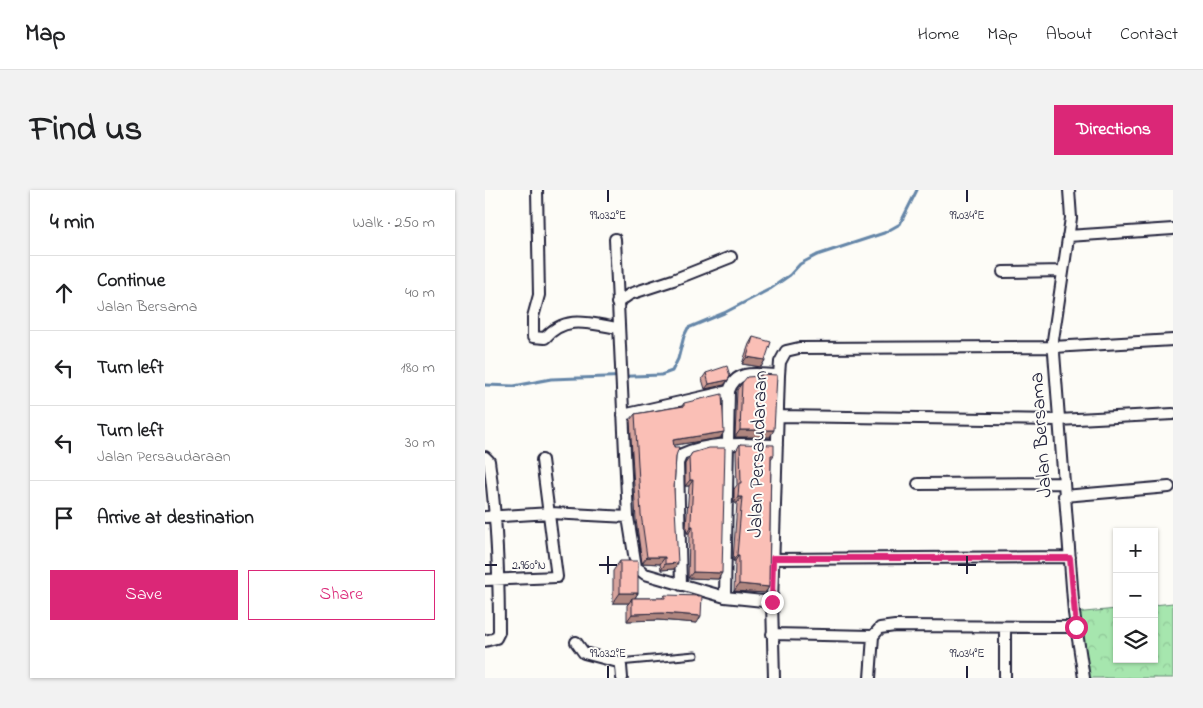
<!DOCTYPE html>
<meta charset="utf-8">
<style>
:root{--surface:#fff;--page:#f2f2f2;--text:#202124;--muted:#757577;--line:#e0e0e0;--accent:#db2777}
body{margin:0;font-family:"Indie Flower",sans-serif;background:var(--page);color:var(--text)}
.controls{position:absolute;right:15px;bottom:15px;display:grid;overflow:hidden;border-radius:0px;box-shadow:0 1px 4px #0004}
.controls button{width:45px;height:45px;display:grid;place-items:center;padding:0;border:0;border-bottom:1px solid var(--line);background:var(--surface);color:var(--text);font:25px sans-serif}
.stop{position:absolute;width:15px;height:15px;margin:-11px;border:4px solid #db2777;border-radius:50%;background:#fff}
.stop.end{background:#db2777;border-color:#fff;box-shadow:0 1px 5px #0008}
.list{margin:0;padding:0;list-style:none}
h2{display:flex;justify-content:space-between;align-items:center;height:65px;margin:0;padding:0 20px;font-size:21px}
h2 small{font-size:16px;font-weight:400;color:var(--muted)}
.list li{display:grid;grid-template-columns:32px 1fr auto;gap:15px;align-items:center;box-sizing:border-box;height:75px;padding:0 20px;border-top:1px solid var(--line)}
.list b{display:block;font-size:19px;white-space:nowrap}
.list p{margin:0;font-size:16px;white-space:nowrap;color:var(--muted)}
.list em{font-size:16px;font-style:normal;color:var(--muted)}
.actions{display:flex;gap:10px;padding:15px 20px}
.actions a{flex:1;padding:11px 0;border:1px solid var(--accent);border-radius:0px;text-align:center;font-size:18px;color:var(--accent)}
.actions .main{background:var(--accent);color:#fff}
.icon{flex:none;width:28px;height:28px;fill:none;stroke:currentColor;stroke-width:2;stroke-linecap:round;stroke-linejoin:round}
.map{position:relative;flex:none;width:688px;height:488px;overflow:hidden;border-radius:0px}
header{display:flex;align-items:center;gap:30px;box-sizing:border-box;height:70px;padding:0 25px;background:var(--surface);border-bottom:1px solid var(--line)}
header strong{font-size:24px}
nav{display:flex;gap:28px;margin-inline-start:auto;font-size:18px}
.intro{display:flex;align-items:center;justify-content:space-between;box-sizing:border-box;height:120px;padding:0 30px}
h1{margin:0;font-size:35px}
.button{padding:12px 22px;border-radius:0px;background:var(--accent);color:#fff;font-size:18px;font-weight:700}
main{display:flex;gap:30px;padding:0 30px}
aside{flex:1;background:var(--surface);border-radius:0px;box-shadow:0 1px 4px #0004}
.map>svg:first-child{display:block}
.forest{fill:url(#forest-crowns);stroke:#648474}
.lines{fill:none;stroke-linecap:round;stroke-linejoin:round}
.stream{stroke:#6586a8;stroke-width:3}
.service-casing{stroke:#22223b;stroke-width:9}
.minor-casing{stroke:#22223b;stroke-width:14}
.service{stroke:#fdfcf7;stroke-width:5}
.minor{stroke:#fdfcf7;stroke-width:10}
.wall{fill:#d7a49d;stroke:#22223b}
.shaded-wall{fill:#af867f;stroke:#22223b}
.building{fill:#fabfb6;stroke:#22223b}
.route{stroke:#db2777;stroke-width:6}
.ticks{fill:none;stroke:#22223b;stroke-width:2}
.labels{text-anchor:middle;dominant-baseline:central;stroke-width:4;stroke-linejoin:round;paint-order:stroke}
.street-label{font-size:20px;fill:#22223b;stroke:#fdfcf7}
.ticks-label{font-size:12px;text-anchor:middle;fill:#22223b;stroke:#fdfcf7;stroke-width:4;stroke-linejoin:round;paint-order:stroke}
</style>
<header>
<strong>Map</strong>
<nav><a>Home</a><a>Map</a><a>About</a><a>Contact</a></nav>
</header>
<div class="intro"><h1>Find us</h1><a class="button">Directions</a></div>
<main>
<aside>
<h2>4 min<small>Walk · 250 m</small></h2>
<ul class="list">
<li><svg class="icon" aria-label="ahead" viewBox="0 0 24 24"><path d="M12 20V5M6 11l6-6 6 6"/></svg><div><b>Continue</b><p>Jalan Bersama</p></div><em>40 m</em></li>
<li><svg class="icon" aria-label="left" viewBox="0 0 24 24"><path d="M17 20v-9H6M10 6l-5 5 5 5"/></svg><div><b>Turn left</b></div><em>180 m</em></li>
<li><svg class="icon" aria-label="left" viewBox="0 0 24 24"><path d="M17 20v-9H6M10 6l-5 5 5 5"/></svg><div><b>Turn left</b><p>Jalan Persaudaraan</p></div><em>30 m</em></li>
<li><svg class="icon" aria-label="arrive" viewBox="0 0 24 24"><path d="M6 21V4h12l-3 4 3 4H6"/></svg><div><b>Arrive at destination</b></div></li>
</ul>
<div class="actions"><a class="main">Save</a><a>Share</a></div>
</aside>
<div class="map">
<svg width="688" height="488" viewBox="0 0 688 488">
<defs>
<pattern id="forest-crowns" width="20" height="18" patternUnits="userSpaceOnUse" patternTransform="scale(1.25)"><rect width="20" height="18" fill="#a6e6ae"/><path d="M2 6a3 3 0 1 1 6 0M12 15a3 3 0 1 1 6 0" fill="none" stroke="#8fc597"/></pattern>
</defs>
<rect width="100%" height="100%" fill="#fdfcf7"/>
<filter id="ink" filterUnits="userSpaceOnUse"><feTurbulence type="fractalNoise" baseFrequency=".02" numOctaves="2"/><feDisplacementMap in="SourceGraphic" scale="10" xChannelSelector="R" yChannelSelector="G"/><feConvolveMatrix kernelMatrix="1 2 1 2 8 2 1 2 1" color-interpolation-filters="sRGB"/></filter>
<g filter="url(#ink)">
<path class="forest" d="M688,413V488H599L589,423L632,419V469H669V415Z"/>
<g class="lines">
<path class="stream" d="M0,195L29,196L66,189L176,185L187,181L193,169L199,146L203,138L239,123L285,99L305,85L315,74L332,65L399,43L415,34L432,0"/>
<g class="service-casing">
<path id="service" d="M134,472L210,465"/>
</g>
<g class="minor-casing">
<path id="minor" d="M52,0L54,105L48,127V147L60,148C81,124 105,134 133,138
M584,0L586,28L568,150L589,423L599,488
M583,46L688,39
M130,49L143,327L151,377L160,384L240,407L287,412
M518,82L577,81
M132,113L145,104L188,90L246,67
M138,225L244,201
M293,226L573,230L688,224
M0,267L4,271C12,329 14,383 14,442L11,448L0,451
M433,294L578,293
M579,306L684,297
M0,327L66,323L143,327
M288,369L585,367
M0,390L72,387L57,270
M196,395L193,273L197,264C227,251 260,254 292,255
M240,407L244,201C251,179 271,184 290,185
M287,444L388,446L385,488
M388,446L395,438L410,436L591,437
M91,452L99,463L133,472L136,476L137,488
M289,488L287,412L294,185L295,172L301,161L314,158L568,157L688,150
M520,488V437"/>
</g>
<use href="#service" class="service"/>
<use href="#minor" class="minor"/>
</g>
<path class="wall" d="M268,147L280,170L276,177L257,174L264,154Z
M221,183L239,195L220,199L217,189Z
M276,184L285,247H250L252,200L257,193L274,186Z
M199,213L235,248L189,255L191,266L189,299V379L176,380L175,374L157,373L151,330L145,230L150,224L197,216Z
M255,254L289,265L286,269L284,397L280,403L249,401L250,371H248L252,313H249V299L252,295L251,261Z
M207,263L233,389L203,388L204,343H202L201,338L204,296H200V274Z
M135,371L153,403L150,408H177L180,405L212,433L173,430L142,431V415L144,413H128V381Z"/>
<path class="shaded-wall" d="M262,167L280,170L276,177L257,174Z
M243,190L239,195L220,199L224,194Z
M255,240H289L285,247H250Z
M239,242L235,248L184,256L188,250Z
M205,290H208L204,296H200Z
M253,307H257L252,313H249Z
M206,336H208L204,343H202Z
M252,365H254L250,371H248Z
M162,367H180L175,374L157,373Z
M193,373L189,379L176,380L180,374Z
M208,382L237,383L233,389L203,388Z
M254,394L284,397L280,403L249,401Z
M135,403H153L147,412V408L144,413H128Z
M177,423L216,426L212,433L173,430L142,431L147,424Z"/>
<path class="building" d="M268,147L286,152L280,170L262,167Z
M242,176L245,186L243,190L224,194L221,183Z
M276,184L292,185L289,240H255L257,193L262,187L276,186Z
M237,204L239,242L188,250L189,257H194L191,266L189,299L193,373L180,374V367H162L156,324L150,224L199,216V213Z
M255,254L289,255V265H286L284,397L254,394V365H252L257,307H253L254,293H256Z
M224,258H240L237,383L208,382V336H206V331L208,290H205L204,268L207,263Z
M135,371H153V403H135Z
M180,405L217,406L216,426L177,423L147,424V408H180Z"/>
</g>
<g class="lines" filter="url(#ink)">
<path class="route" d="M287,412L288,368H585L591,437"/>
</g>
<path class="ticks" d="M123,0V12M482,0V12M123,366V384M482,366V384M0,375H12M114,375H132M473,375H491M123,476V488M482,476V488"/>
<g class="labels">
<g class="street-label">
<text transform="translate(557 245) rotate(-94)">Jalan Bersama</text>
<text transform="translate(274 264) rotate(-88)">Jalan Persaudaraan</text>
</g>
</g>
<g class="ticks-label">
<text x="123" y="29">99.032°E</text>
<text x="482" y="29">99.034°E</text>
<text x="44" y="379">2.960°N</text>
<text x="123" y="467">99.032°E</text>
<text x="482" y="467">99.034°E</text>
</g>
</svg>
<div class="controls">
<button>+</button>
<button>−</button>
<button><svg class="icon" aria-label="layers" viewBox="0 0 24 24"><path d="M12 4l9 5-9 5-9-5zM3 14l9 5 9-5"/></svg></button>
</div>
<div class="stop" style="left:591px;top:437px"></div>
<div class="stop end" style="left:287px;top:412px"></div>
</div>
</main>
